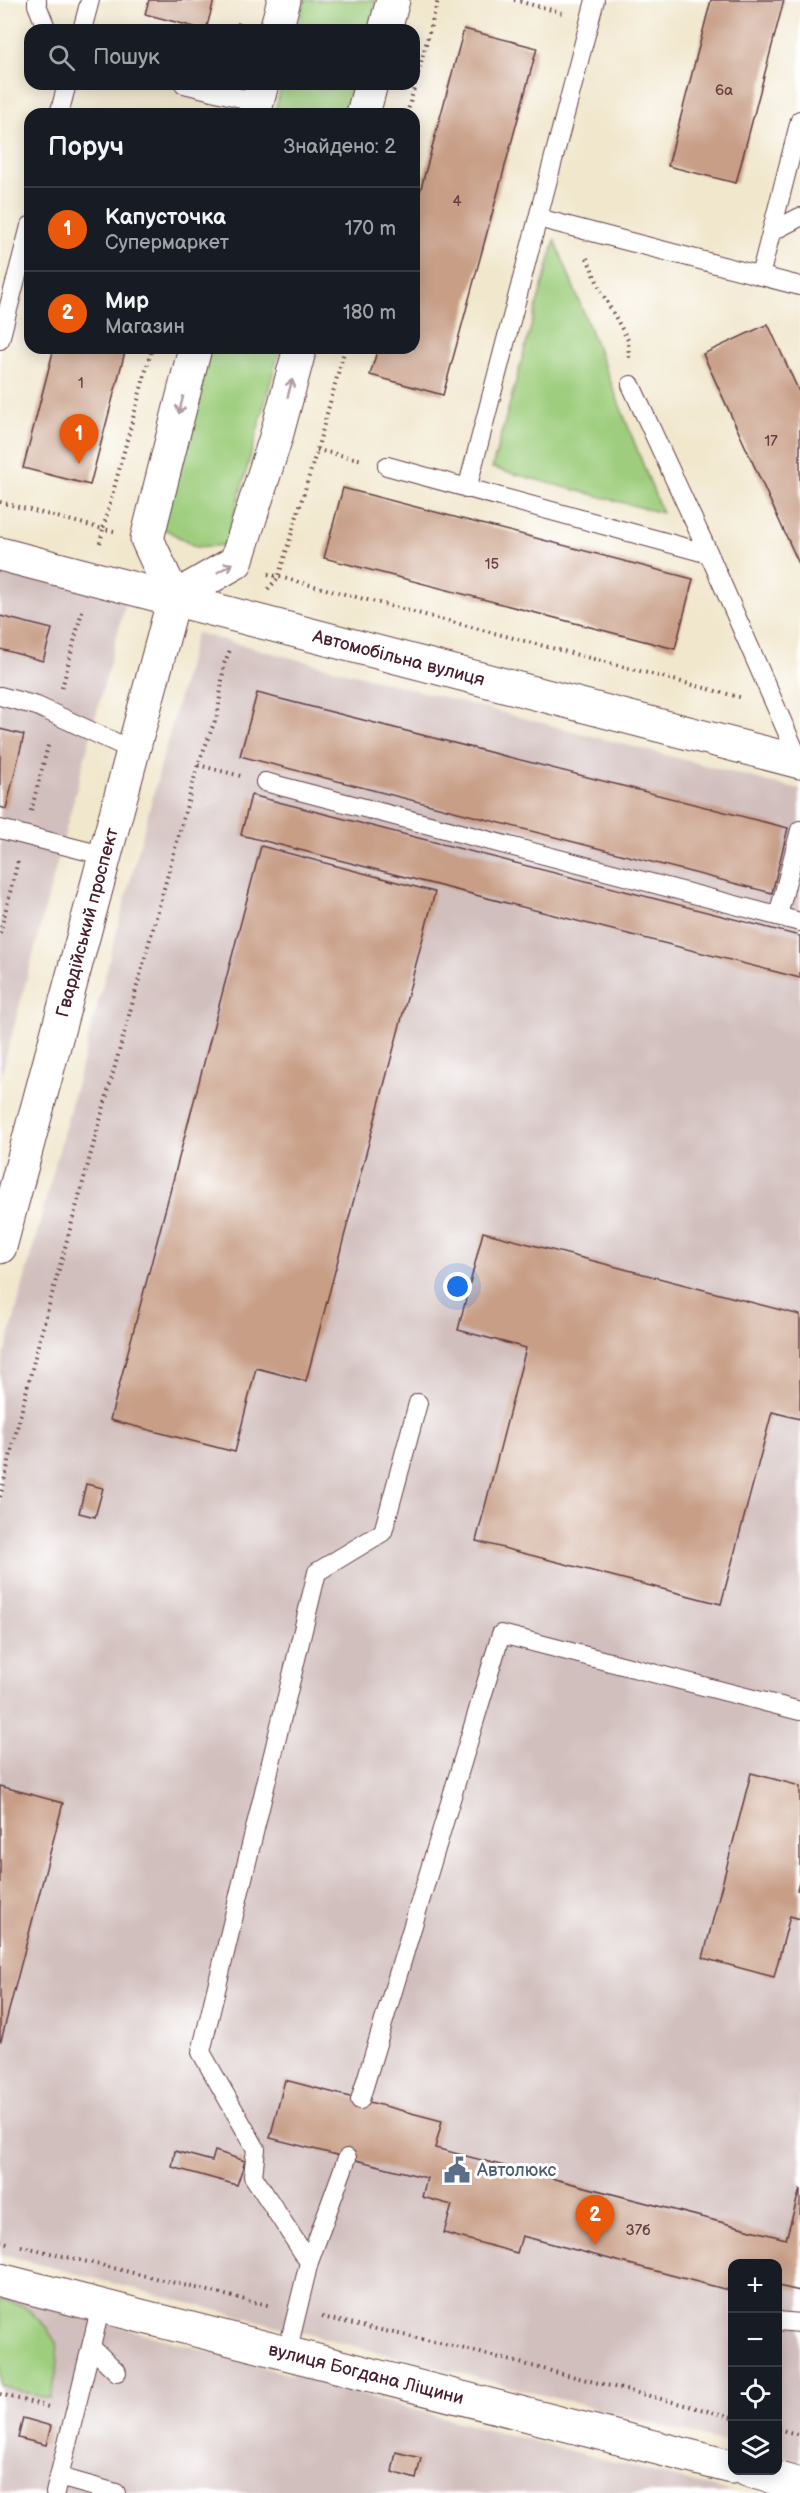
<!DOCTYPE html>
<html lang="uk">
<meta charset="utf-8">
<style>
:root{--surface:#171b24;--page:#242831;--text:#f1f3f6;--muted:#9ea1a6;--line:#363941;--accent:#ea580c}
body{margin:0;font-family:"Balsamiq Sans",sans-serif;background:var(--page);color:var(--text)}
.controls{position:absolute;right:18px;bottom:18px;display:grid;overflow:hidden;border-radius:12px;box-shadow:0 3px 15px #0003}
.controls button{width:54px;height:54px;display:grid;place-items:center;padding:0;border:0;border-bottom:2px solid var(--line);background:var(--surface);color:var(--text);font:30px sans-serif}
.you{position:absolute;left:458px;top:1287px;width:21px;height:21px;margin:-15px;border:4px solid #fff;border-radius:50%;background:#1a73e8;box-shadow:0 0 0 9px #1a73e833}
.badge{display:grid;place-items:center;width:39px;height:39px;border-radius:50%;background:var(--accent);color:#fff;font-size:20px;font-weight:700}
.pin{position:absolute;translate:-50% -50px;filter:drop-shadow(0 2px 3px #0008)}
.pin::after{content:'';position:absolute;top:32px;width:21px;height:18px;background:inherit;clip-path:polygon(0 0,100% 0,50% 100%)}
.list{margin:0;padding:0;list-style:none}
h2{display:flex;justify-content:space-between;align-items:center;height:78px;margin:0;padding:0 24px;font-size:26px}
h2 small{font-size:20px;font-weight:400;color:var(--muted)}
.list li{display:grid;grid-template-columns:39px 1fr auto;gap:18px;align-items:center;box-sizing:border-box;height:84px;padding:0 24px;border-top:2px solid var(--line)}
.list b{display:block;font-size:22px;white-space:nowrap}
.list p{margin:0;font-size:20px;white-space:nowrap;color:var(--muted)}
.list em{font-size:20px;font-style:normal;color:var(--muted)}
.icon{flex:none;width:33px;height:33px;fill:none;stroke:currentColor;stroke-width:2;stroke-linecap:round;stroke-linejoin:round}
.map{position:relative;flex:none;width:800px;height:2493px;overflow:hidden}
.search{position:absolute;background:var(--surface);box-shadow:0 3px 15px #0003;left:24px;top:24px;width:396px;height:66px;display:flex;align-items:center;gap:15px;box-sizing:border-box;padding:0 21px;border-radius:18px;color:var(--muted);font-size:22px}
.panel{position:absolute;background:var(--surface);box-shadow:0 3px 15px #0003;left:24px;top:108px;width:396px;height:246px;border-radius:18px}
.map>svg:first-child{display:block}
.industrial{fill:#d1bfbd}
.green{fill:#9ece7d;stroke:#747654;stroke-width:1.5}
.building{fill:#c89e86}
.lines{fill:none;stroke-linecap:round;stroke-linejoin:round}
.service-casing{stroke:#633d43;stroke-width:20}
.minor-casing{stroke:#633d43;stroke-width:35}
.secondary-casing{stroke:#633d43;stroke-width:35}
.path{stroke:#633d43;stroke-width:4;stroke-dasharray:1.5 4.5;stroke-linecap:butt}
.service{stroke:#fff;stroke-width:18}
.minor{stroke:#fff;stroke-width:33}
.secondary{stroke:#fff;stroke-width:33}
.oneway{stroke:#ae9aa0}
.labels{text-anchor:middle;dominant-baseline:central;stroke-width:6;stroke-linejoin:round;paint-order:stroke}
.number-label{font-size:15px;fill:#6a3f42}
.street-label{font-size:18px;fill:#4a1f2b;stroke:#fff}
.service-label{font-size:18px;fill:#4e5e75;stroke:#fff;text-anchor:start}
</style>
<div class="map">
<svg width="800" height="2493" viewBox="0 0 800 2493">
<rect width="100%" height="100%" fill="#fff"/>
<filter id="ink" filterUnits="userSpaceOnUse"><feTurbulence type="fractalNoise" baseFrequency=".0167" numOctaves="2"/><feDisplacementMap in="SourceGraphic" scale="12" xChannelSelector="R" yChannelSelector="G"/><feConvolveMatrix kernelMatrix="1 2 1 2 8 2 1 2 1" color-interpolation-filters="sRGB"/></filter>
<filter id="wash" filterUnits="userSpaceOnUse"><feTurbulence type="fractalNoise" baseFrequency=".008" numOctaves="4" result="noise"/><feDisplacementMap in="SourceGraphic" scale="24" xChannelSelector="R" yChannelSelector="G"/><feGaussianBlur stdDeviation="1.35" result="paint"/><feColorMatrix in="noise" values="0 0 0 0 0 0 0 0 0 0 0 0 0 0 0 0 0 1.4 0 .05"/><feComposite in="paint" operator="in"/></filter>
<g filter="url(#wash)">
<rect width="100%" height="100%" fill="#f1e7cd"/>
<path class="industrial" d="M0,569L126,601L0,1080Z
M196,633L800,790V2461L778,2455V2264H732V2444L0,2254V1372Z
M0,2293L473,2426L735,2493H0Z"/>
<path class="green" d="M305,0H376L368,30H297Z
M282,84H353L345,114H274Z
M555,240L662,513L492,468Z
M210,348H280L226,545L196,547L161,527Z
M0,2300L24,2306L46,2327L56,2343L58,2363L51,2399L0,2386Z"/>
<g id="blocks">
<path class="building" d="M149,0H214L206,30L145,14Z
M711,0H784L736,183L668,166Z
M464,29L537,48L443,395L370,375L378,348H414V214Z
M768,324L800,394V566L703,354Z
M54,348H126L90,485L23,468Z
M343,488L693,579L675,649L324,558Z
M0,616L52,629L43,661L0,649Z
M257,693L788,828L772,893L240,756Z
M0,729L24,735L6,809L0,807Z
M251,795L800,936V978L241,835Z
M261,846L435,892L306,1381L256,1368L235,1452L110,1420Z
M483,1232L800,1315V1419L772,1412L721,1604L476,1541L526,1348L458,1330Z
M86,1484L103,1488L95,1517L79,1513Z
M751,1773L800,1786V1879L797,1890L800,1891V1919L790,1916L774,1977L703,1958Z
M0,1786L63,1803L1,2041H0Z
M285,2080L442,2121L435,2148L786,2239L800,2189V2291L778,2286V2264H732V2291L522,2236L517,2253L444,2233L452,2205L422,2197L427,2178L270,2138Z
M175,2151L212,2161L215,2151L245,2161L237,2185L172,2167Z
M23,2418L51,2426L46,2445L18,2438Z
M396,2452L421,2458L416,2479L392,2472Z"/>
</g>
</g>
<g filter="url(#ink)">
<use href="#blocks" fill-opacity="0" stroke="#633d43" stroke-width="1.5"/>
<g class="lines">
<g class="service-casing">
<path id="service" d="M37,0V5L47,30
M82,30L90,0
M184,84L257,102
M59,114L67,84
M538,218L800,286
M771,232L800,217
M760,276L800,120
M0,340L30,226
M631,385L709,554L800,762
M387,466L709,554
M467,489L595,0
M0,696L37,706L134,751
M265,782L800,922
M0,829L106,856
M778,916L800,830
M360,2100L501,1634L800,1711
M309,2262L347,2158
M778,2321L800,2323
M91,2347L117,2372
M287,2353L309,2262L253,2176L256,2149L201,2052L317,1572L383,1532L418,1403
M59,2477L116,2493
M55,2493L101,2306"/>
</g>
<g class="minor-casing">
<g id="minor">
<path id="s1" d="M0,554L800,762"/>
</g>
</g>
<g class="secondary-casing">
<g id="secondary">
<path d="M276,30L284,0"/>
<path d="M385,30L393,0"/>
<path d="M254,114L262,84"/>
<path d="M363,114L371,84"/>
<path d="M174,598L236,562L276,437L300,348"/>
<path id="s2" d="M0,1247L174,598L147,539L195,348"/>
<path id="s3" d="M0,2280L732,2467"/>
<path d="M747,2470L800,2485"/>
</g>
</g>
<path class="path" d="M514,0L563,13
M237,30L240,19
M407,114L438,0
M587,258L600,289L628,340L629,358
M317,450L363,460
M0,502L103,529L152,348
M100,543L103,529L114,531
M268,574L743,698
M268,589L278,578L317,450L345,348
M62,688L82,611
M198,765L241,776
M31,811L49,742
M0,933L18,861
M0,1497L37,1349L198,765L218,713L224,664L230,650
M0,2241L11,2244
M21,2246L271,2306
M322,2317L453,2346L732,2417
M0,2394L49,2407
M778,2429L800,2435"/>
<use href="#service" class="service"/>
<use href="#minor" class="minor"/>
<use href="#secondary" class="secondary"/>
</g>
<defs><path id="oneway-shaft" d="M-6 0H5M1.5-3L5.5 0L1.5 3" fill="none" stroke-width="1.6" stroke-linecap="round" stroke-linejoin="round" transform="scale(1.5)"/></defs>
<g class="oneway">
<use href="#oneway-shaft" transform="translate(290 388) rotate(-75)"/>
<use href="#oneway-shaft" transform="translate(181 405) rotate(104)"/>
<use href="#oneway-shaft" transform="translate(225 568) rotate(-30)"/>
</g>
</g>
<defs>
<g id="civic-bare" transform="scale(2.07)"><path d="M-.6-6.5H3V-4.5H.6V-3L4-1V1h2V6H-6V1h2V-1L-.6-3ZM-1.2 2.5V6h2.4V2.5Z" fill="#5c6f8a" stroke="#fff" stroke-width="2.5" paint-order="stroke"/></g>
</defs>
<g fill-rule="evenodd">
<use href="#civic-bare" x="457" y="2170"/>
</g>
<g class="labels">
<g class="number-label">
<text x="724" y="90">6а</text>
<text x="457" y="201">4</text>
<text x="81" y="383">1</text>
<text x="771" y="441">17</text>
<text x="492" y="564">15</text>
<text x="638" y="2230">37б</text>
</g>
<g class="street-label">
<text stroke="none"><textPath href="#s1" startOffset="412">Автомобільна вулиця</textPath></text>
<text stroke="none"><textPath href="#s2" startOffset="336">Гвардійський проспект</textPath></text>
<text stroke="none"><textPath href="#s3" startOffset="378">вулиця Богдана Ліщини</textPath></text>
</g>
<g class="service-label">
<text x="477" y="2170">Автолюкс</text>
</g>
</g>
</svg>
<div class="controls">
<button>+</button>
<button>−</button>
<button><svg class="icon" aria-label="locate" viewBox="0 0 24 24"><circle cx="12" cy="12" r="6"/><path d="M12 2v4M12 18v4M2 12h4M18 12h4"/></svg></button>
<button><svg class="icon" aria-label="layers" viewBox="0 0 24 24"><path d="M12 4l9 5-9 5-9-5zM3 14l9 5 9-5"/></svg></button>
</div>
<div class="you"></div>
<div class="pin badge" style="left:79px;top:464px">1</div>
<div class="pin badge" style="left:595px;top:2245px">2</div>
<div class="search"><svg class="icon" aria-label="search" viewBox="0 0 24 24"><circle cx="10" cy="10" r="6"/><path d="M15 15l6 6"/></svg>Пошук</div>
<section class="panel">
<h2>Поруч<small>Знайдено: 2</small></h2>
<ul class="list">
<li><span class="badge">1</span><div><b>Капусточка</b><p>Супермаркет</p></div><em>170 m</em></li>
<li><span class="badge">2</span><div><b>Мир</b><p>Магазин</p></div><em>180 m</em></li>
</ul>
</section>
</div>
